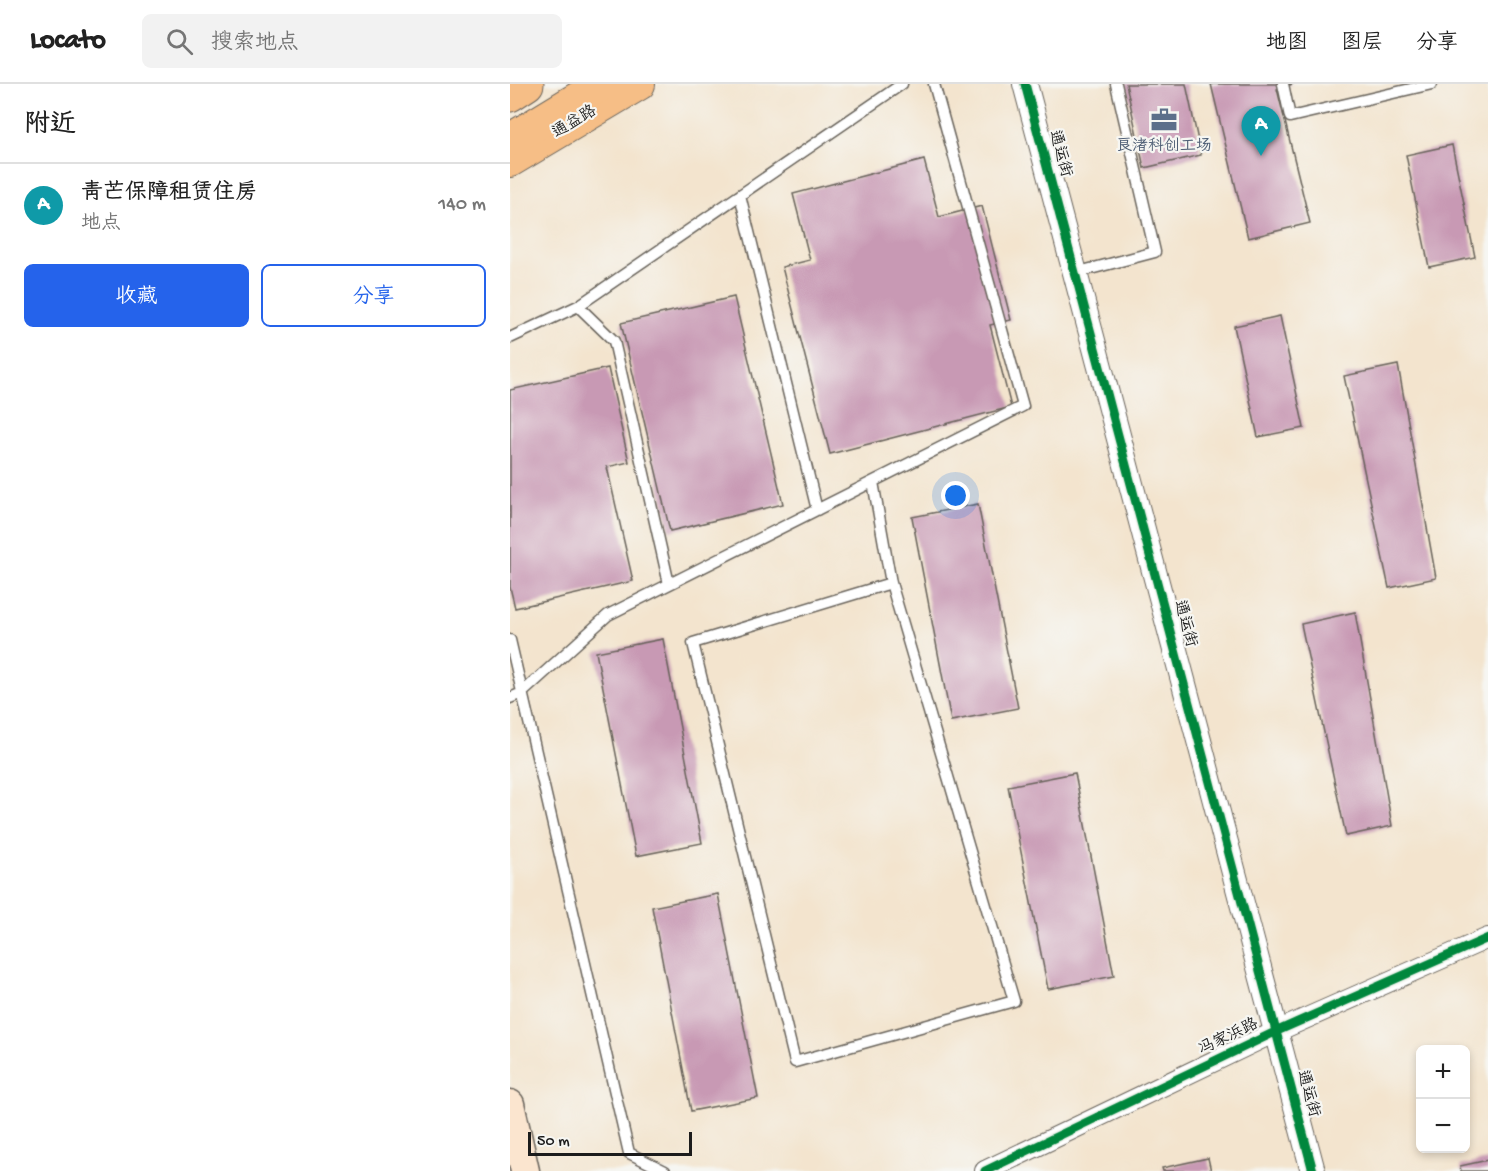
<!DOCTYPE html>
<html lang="zh">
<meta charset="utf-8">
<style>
:root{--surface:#fff;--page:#f2f2f2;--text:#222;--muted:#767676;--line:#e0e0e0;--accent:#2563eb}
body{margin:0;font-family:"Gochi Hand","LXGW WenKai TC",sans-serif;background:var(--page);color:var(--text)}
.controls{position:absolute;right:18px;bottom:18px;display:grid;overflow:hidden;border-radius:9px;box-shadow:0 3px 9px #0003}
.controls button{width:54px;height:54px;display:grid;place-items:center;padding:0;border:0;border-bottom:2px solid var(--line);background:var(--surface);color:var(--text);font:30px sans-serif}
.scale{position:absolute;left:18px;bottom:15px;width:164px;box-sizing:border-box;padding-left:6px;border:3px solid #1c1c1c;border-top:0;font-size:16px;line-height:21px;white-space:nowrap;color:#1c1c1c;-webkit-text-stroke:4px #f6f6f2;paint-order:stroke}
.you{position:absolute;left:446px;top:412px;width:21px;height:21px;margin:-15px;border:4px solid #fff;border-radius:50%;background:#1a73e8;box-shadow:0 0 0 9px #1a73e833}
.badge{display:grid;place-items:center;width:39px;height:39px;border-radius:50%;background:var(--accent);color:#fff;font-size:20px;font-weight:700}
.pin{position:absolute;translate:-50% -50px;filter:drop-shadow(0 2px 3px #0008)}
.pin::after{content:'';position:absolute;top:32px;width:21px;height:18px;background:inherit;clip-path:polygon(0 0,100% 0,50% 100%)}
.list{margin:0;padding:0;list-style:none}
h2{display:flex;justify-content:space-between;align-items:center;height:78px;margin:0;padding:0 24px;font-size:26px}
h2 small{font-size:20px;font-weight:400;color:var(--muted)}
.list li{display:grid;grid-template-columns:39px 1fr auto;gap:18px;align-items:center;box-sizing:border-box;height:84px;padding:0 24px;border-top:2px solid var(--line)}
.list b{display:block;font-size:22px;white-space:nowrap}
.list p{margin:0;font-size:20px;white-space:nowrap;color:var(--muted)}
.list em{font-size:20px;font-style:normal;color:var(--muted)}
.actions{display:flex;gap:12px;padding:18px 24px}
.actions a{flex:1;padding:14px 0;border:2px solid var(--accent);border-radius:9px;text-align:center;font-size:21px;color:var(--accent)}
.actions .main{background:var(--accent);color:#fff}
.icon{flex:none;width:33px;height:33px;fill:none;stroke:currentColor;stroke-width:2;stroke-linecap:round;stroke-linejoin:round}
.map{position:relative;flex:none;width:978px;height:1087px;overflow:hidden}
header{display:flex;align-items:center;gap:36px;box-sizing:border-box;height:84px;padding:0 30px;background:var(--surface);border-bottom:2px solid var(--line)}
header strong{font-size:28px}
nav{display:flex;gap:33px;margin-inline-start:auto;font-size:21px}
.search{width:420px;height:54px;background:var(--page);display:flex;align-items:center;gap:15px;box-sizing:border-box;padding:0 21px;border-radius:9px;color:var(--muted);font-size:22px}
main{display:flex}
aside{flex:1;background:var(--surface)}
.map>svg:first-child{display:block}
.building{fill:#c899b4}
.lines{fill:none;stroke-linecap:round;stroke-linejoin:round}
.service-casing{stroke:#67625a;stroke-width:13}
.minor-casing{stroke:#67625a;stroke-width:22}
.tertiary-casing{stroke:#67625a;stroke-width:26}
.secondary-casing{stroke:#67625a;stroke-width:31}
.primary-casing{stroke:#67625a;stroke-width:34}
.trunk-casing{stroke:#67625a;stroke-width:35}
.service{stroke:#fff;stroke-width:10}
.minor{stroke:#fff;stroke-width:20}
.tertiary{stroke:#fff;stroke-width:24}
.secondary{stroke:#fbe5cf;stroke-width:28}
.primary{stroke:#f6be86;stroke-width:32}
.trunk{stroke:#f6be86;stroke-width:33}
.cycleway-casing{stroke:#f6f6f2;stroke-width:13}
.cycleway{stroke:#00873e;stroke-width:9}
.labels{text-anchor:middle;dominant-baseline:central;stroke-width:4.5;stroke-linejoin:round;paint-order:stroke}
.street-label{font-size:16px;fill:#1c1c1c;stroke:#f6f6f2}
.service-label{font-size:16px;fill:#4e5e75;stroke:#f6f6f2}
</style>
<header>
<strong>Locato</strong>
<div class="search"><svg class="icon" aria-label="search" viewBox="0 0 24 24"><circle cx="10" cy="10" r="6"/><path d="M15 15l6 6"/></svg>搜索地点</div>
<nav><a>地图</a><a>图层</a><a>分享</a></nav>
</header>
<main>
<aside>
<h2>附近<small></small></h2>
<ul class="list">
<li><span class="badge" style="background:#0f9aa8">A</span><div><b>青芒保障租赁住房</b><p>地点</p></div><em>140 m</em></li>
</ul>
<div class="actions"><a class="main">收藏</a><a>分享</a></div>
</aside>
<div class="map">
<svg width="978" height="1087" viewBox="0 0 978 1087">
<rect width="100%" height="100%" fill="#f6f6f2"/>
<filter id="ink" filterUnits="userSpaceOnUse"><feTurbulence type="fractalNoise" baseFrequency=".0167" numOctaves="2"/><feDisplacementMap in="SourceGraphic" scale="12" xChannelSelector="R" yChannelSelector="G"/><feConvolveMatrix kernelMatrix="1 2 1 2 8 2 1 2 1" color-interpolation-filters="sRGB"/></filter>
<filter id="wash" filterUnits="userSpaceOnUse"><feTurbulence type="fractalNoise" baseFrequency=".008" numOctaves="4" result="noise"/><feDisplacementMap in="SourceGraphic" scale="24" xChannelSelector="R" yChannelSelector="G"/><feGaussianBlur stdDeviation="1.35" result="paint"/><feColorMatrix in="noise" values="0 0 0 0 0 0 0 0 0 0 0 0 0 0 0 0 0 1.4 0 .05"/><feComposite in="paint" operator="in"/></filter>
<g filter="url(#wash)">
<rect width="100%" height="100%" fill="#f3e4ce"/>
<g id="blocks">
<path class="building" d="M616,0H676L691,71L634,84Z
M701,0H783L767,5L800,139L738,154Z
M942,61L965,173L919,183L896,71Z
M414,76L429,133L472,122L501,236L480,241L501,323L320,370L272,183L300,176L283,110Z
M224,213L273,420L160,447L111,239Z
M770,232L794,344L748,353L724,242Z
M888,281L926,494L879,504L834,292Z
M98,284L119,378L97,383L123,497L5,524L0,503V306Z
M468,420L508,624L441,637L402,433Z
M845,528L882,742L836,752L791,540Z
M153,555L192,759L126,772L86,568Z
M565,689L604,892L538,905L498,702Z
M208,810L248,1014L181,1027L142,823Z
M698,1074L701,1087H653L652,1084Z
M978,1076V1087H951L950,1082Z"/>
</g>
</g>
<g filter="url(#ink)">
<use href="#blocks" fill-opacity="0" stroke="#67625a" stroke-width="1.5"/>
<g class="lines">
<g class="service-casing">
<path id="service" d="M773,0L780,33L922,0
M230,111L307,426
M565,189L645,168L606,0
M68,222L104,257L159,500
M0,254L68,222L392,0
M363,398L381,499L183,559L285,978L504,917L381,499
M0,556L119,1069L155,1087
M0,614L12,609L98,531L513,322L424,0"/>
</g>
<g class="minor-casing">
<path id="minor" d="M475,1087L765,948L978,854"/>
</g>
<g class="tertiary-casing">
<path id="tertiary" d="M515,0L803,1087"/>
</g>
<g class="secondary-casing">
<path id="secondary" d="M0,1020L15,1087"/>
</g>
<g class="primary-casing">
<path id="primary" d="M0,77L129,0"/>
</g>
<g class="trunk-casing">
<path id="trunk" d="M0,11L17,0
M0,56L92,0"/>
</g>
<use href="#service" class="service"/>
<use href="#minor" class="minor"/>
<use href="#tertiary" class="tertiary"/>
<use href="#secondary" class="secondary"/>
<use href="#primary" class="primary"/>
<use href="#trunk" class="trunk"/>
<g class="cycleway-casing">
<path id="cycleway" d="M515,0L803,1087
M475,1087L765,948L978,854"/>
</g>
<use href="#cycleway" class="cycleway"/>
</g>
</g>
<defs>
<g id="office-bare" transform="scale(2.07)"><path d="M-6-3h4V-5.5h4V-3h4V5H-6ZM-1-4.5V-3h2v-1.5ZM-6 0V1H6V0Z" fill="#5c6f8a" stroke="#f6f6f2" stroke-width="2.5" paint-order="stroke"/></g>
</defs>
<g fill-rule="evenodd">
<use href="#office-bare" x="654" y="36"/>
</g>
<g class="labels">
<g class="street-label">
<text transform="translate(65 39) rotate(-31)">通益路</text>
<text transform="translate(549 70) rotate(75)">通运街</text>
<text transform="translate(674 540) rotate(75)">通运街</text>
<text transform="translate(719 954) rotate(-26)">冯家浜路</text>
<text transform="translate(797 1010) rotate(75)">通运街</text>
</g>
<g class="service-label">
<text x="654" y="63">良渚科创工场</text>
</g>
</g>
</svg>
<div class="controls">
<button>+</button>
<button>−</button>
</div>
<div class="scale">50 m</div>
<div class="you"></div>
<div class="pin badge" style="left:751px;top:72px;background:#0f9aa8">A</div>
</div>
</main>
